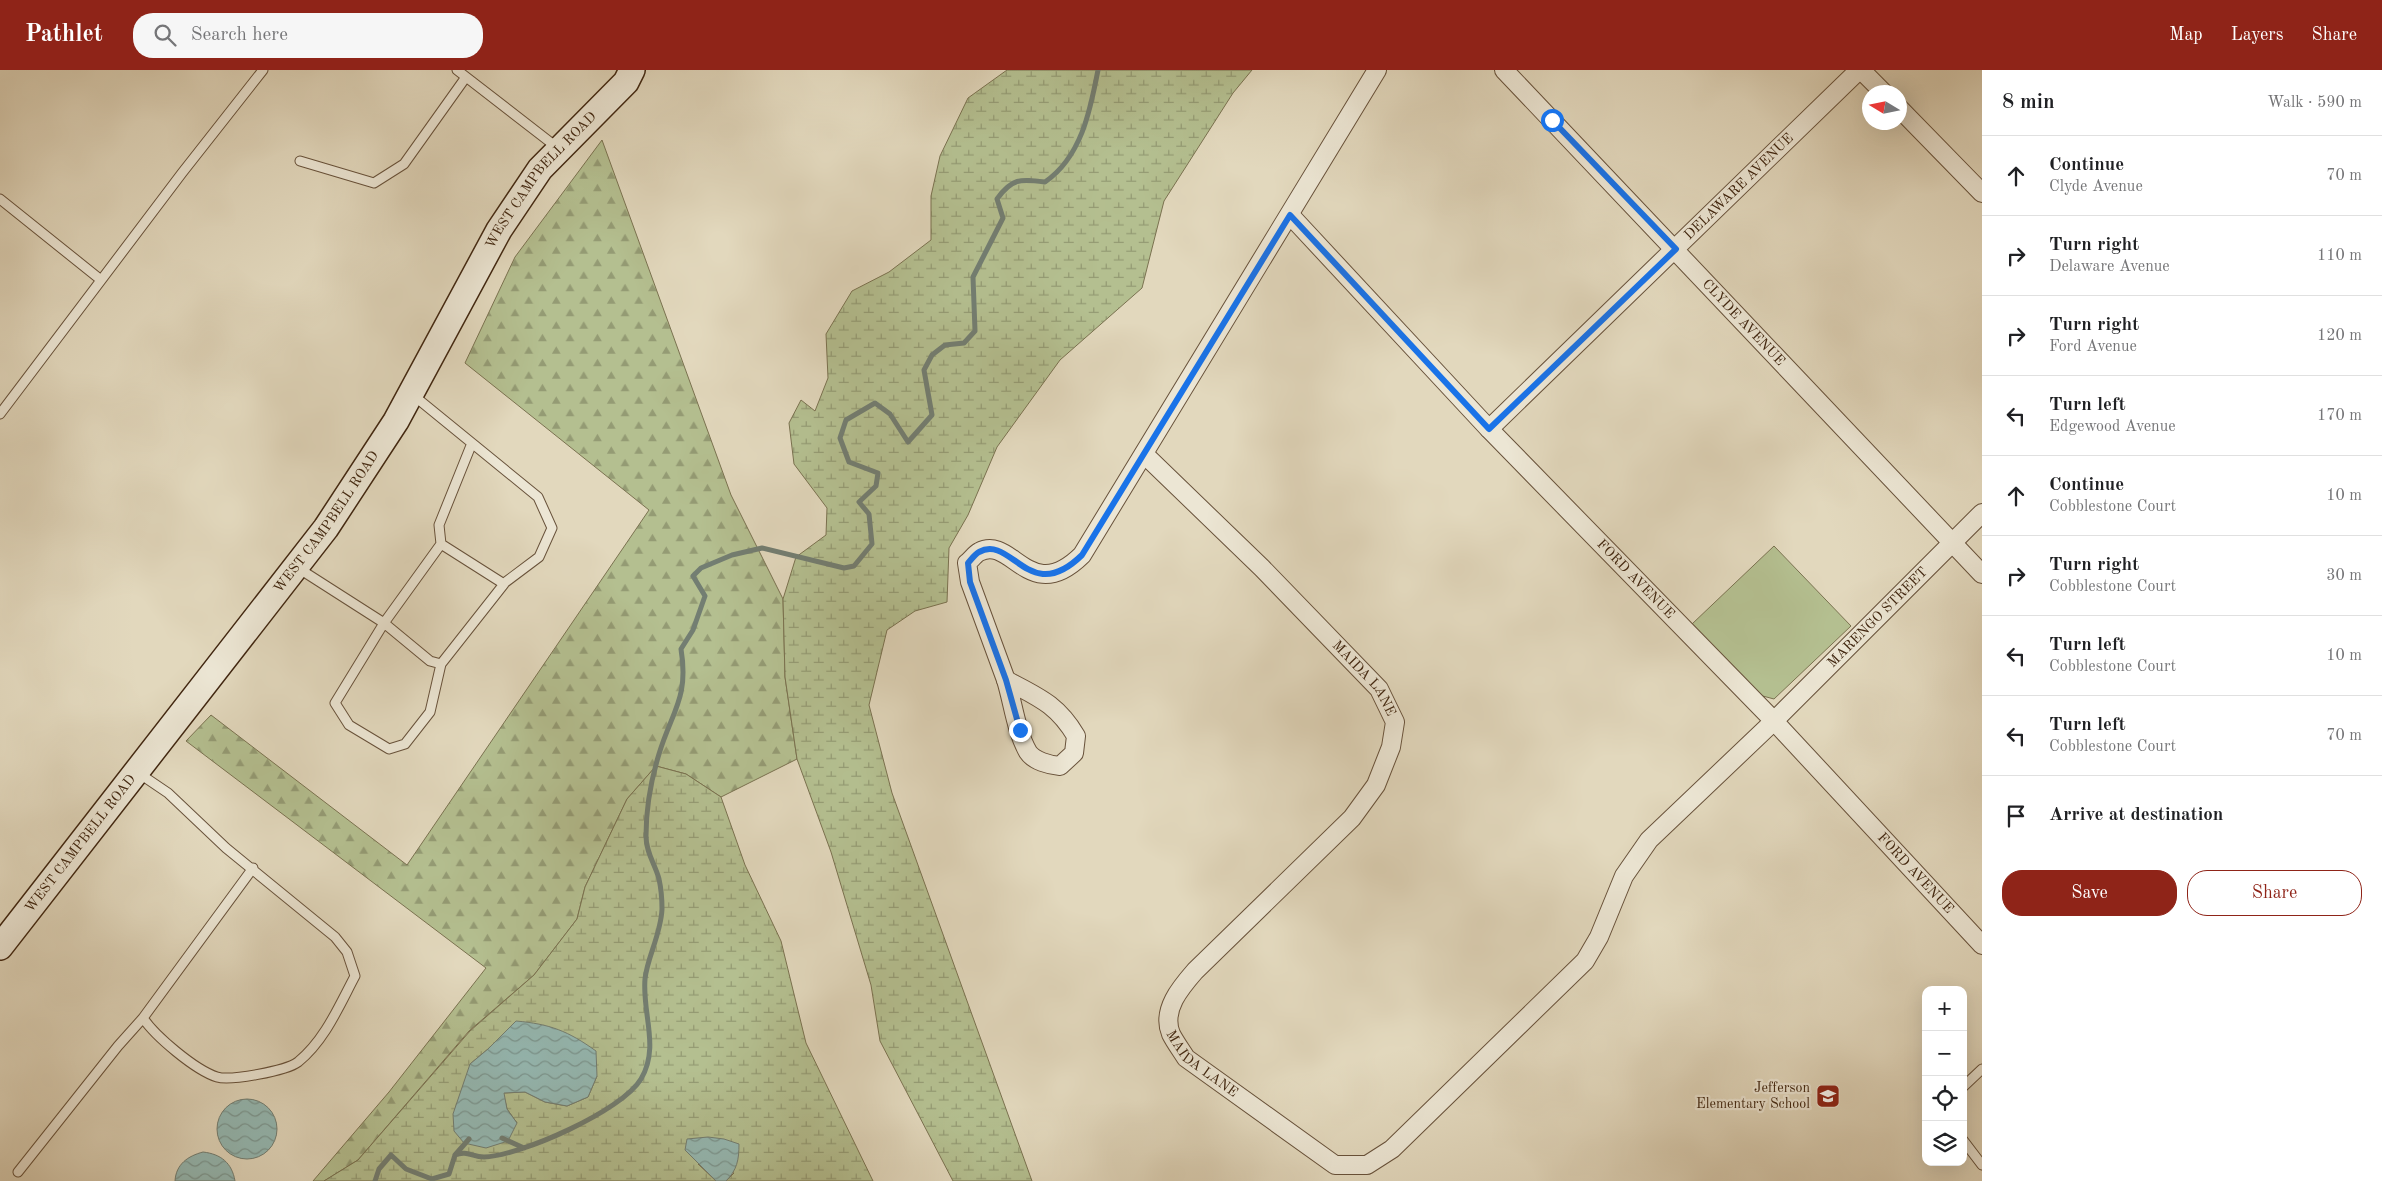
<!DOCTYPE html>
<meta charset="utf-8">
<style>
:root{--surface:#fff;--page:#f6f6f6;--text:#202124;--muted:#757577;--line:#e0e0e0;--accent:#8f2418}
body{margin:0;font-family:"Old Standard TT",serif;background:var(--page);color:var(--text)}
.controls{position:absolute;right:15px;bottom:15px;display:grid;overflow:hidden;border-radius:10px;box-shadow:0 5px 20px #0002}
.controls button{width:45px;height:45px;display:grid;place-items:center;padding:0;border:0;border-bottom:1px solid var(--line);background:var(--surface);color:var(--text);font:25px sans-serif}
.compass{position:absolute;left:1862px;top:15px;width:45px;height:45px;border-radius:50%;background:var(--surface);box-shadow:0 5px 20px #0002;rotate:280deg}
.stop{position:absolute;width:15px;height:15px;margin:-11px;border:4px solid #1a73e8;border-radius:50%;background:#fff}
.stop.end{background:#1a73e8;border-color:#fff;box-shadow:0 1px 5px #0008}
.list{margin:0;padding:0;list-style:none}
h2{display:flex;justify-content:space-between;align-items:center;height:65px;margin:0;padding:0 20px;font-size:21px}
h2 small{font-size:16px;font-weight:400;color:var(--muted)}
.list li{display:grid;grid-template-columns:32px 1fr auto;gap:15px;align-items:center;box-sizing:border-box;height:80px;padding:0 20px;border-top:1px solid var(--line)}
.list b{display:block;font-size:19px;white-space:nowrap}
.list p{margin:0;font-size:16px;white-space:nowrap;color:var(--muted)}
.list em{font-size:16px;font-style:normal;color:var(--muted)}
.actions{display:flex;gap:10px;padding:15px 20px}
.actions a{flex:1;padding:11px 0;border:1px solid var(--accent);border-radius:20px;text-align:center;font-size:18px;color:var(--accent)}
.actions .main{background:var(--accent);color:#fff}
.icon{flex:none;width:28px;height:28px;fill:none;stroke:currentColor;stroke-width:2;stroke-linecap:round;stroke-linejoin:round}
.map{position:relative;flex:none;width:1982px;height:1111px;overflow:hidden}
header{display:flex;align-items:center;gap:30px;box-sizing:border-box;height:70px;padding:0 25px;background:var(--accent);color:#fff}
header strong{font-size:24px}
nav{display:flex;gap:28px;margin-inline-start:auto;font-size:18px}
.search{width:350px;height:45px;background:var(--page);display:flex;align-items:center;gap:12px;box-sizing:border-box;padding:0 18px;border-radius:20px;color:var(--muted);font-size:19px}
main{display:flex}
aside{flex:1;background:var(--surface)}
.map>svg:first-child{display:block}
.green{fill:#b4bf90;stroke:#7a7250}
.forest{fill:url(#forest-firs);stroke:#7a7250}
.wetland{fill:url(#wetland-marsh);stroke:#7a7250;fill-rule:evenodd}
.water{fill:url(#water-waves);stroke:#737e72}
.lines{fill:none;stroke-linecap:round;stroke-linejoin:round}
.stream{stroke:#737e72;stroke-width:5}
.lane-casing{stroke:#68523b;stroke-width:11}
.street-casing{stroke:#68523b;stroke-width:20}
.secondary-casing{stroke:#402610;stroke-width:28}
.lane{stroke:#ece6d4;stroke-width:9}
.street{stroke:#ece6d4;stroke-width:18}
.secondary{stroke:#ece6d4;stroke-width:25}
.route{stroke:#1a73e8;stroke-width:6}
.labels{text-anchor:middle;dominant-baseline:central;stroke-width:4.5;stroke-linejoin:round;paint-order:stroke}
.street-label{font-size:14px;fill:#402610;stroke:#ece6d4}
.poi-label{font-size:14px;fill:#402610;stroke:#ece6d4;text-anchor:end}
</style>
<header>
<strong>Pathlet</strong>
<div class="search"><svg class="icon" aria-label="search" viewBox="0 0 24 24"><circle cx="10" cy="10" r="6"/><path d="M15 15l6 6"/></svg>Search here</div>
<nav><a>Map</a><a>Layers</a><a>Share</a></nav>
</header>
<main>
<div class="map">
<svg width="1982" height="1111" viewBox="0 0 1982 1111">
<defs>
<pattern id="forest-firs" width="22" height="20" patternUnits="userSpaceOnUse" patternTransform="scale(1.25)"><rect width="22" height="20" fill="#b4bf90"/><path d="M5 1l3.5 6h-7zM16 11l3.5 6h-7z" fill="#949b74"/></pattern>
<pattern id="wetland-marsh" width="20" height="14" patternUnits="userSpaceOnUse" patternTransform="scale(1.25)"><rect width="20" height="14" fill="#b4bf90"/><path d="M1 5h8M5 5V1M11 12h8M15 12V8" fill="none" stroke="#949b74"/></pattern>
<pattern id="water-waves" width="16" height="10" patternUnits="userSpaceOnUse" patternTransform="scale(1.25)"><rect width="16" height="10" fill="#95b9b3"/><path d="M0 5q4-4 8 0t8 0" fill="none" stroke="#7b9690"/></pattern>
</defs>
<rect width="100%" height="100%" fill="#e2d8bd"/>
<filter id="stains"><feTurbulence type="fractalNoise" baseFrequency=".004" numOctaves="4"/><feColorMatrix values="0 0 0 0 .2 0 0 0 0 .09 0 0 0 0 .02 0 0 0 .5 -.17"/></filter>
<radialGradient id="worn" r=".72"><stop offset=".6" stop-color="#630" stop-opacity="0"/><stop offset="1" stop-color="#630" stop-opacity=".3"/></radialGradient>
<path class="green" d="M1774,476L1851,556L1774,629L1759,625L1692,554Z"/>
<path class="forest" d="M602,70L731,425L783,529L785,607L797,689L721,727L686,704L656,696L627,729L585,817L577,849L534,905L469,961L358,1090L324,1111H313L389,1022L486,898L186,671L211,645L407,795L649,440L465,293L515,187Z"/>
<path class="wetland" d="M1007,0H1252L1233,23L1164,131L1142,218L1060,290L997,377L968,445L949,478L947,532L915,541L887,560L869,635L892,723L1032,1111H953L880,971L871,915L831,782L797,689L785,607L783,529L796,487L826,465L827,438L794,394L789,353L801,330L815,341L828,308L826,264L852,221L889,202L931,170V126L940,86L968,28Z
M656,696L686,704L721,727L745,795L781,871L806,973L873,1111H726L734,1103L698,1094L716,1111H324L358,1090L470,961L534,905L577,849L585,817L627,729ZM488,979L597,1006L588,1027L567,1036L545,1032L525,1022L503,1023L507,1039L517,1053L470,994Z"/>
<path class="water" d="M516,951C550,954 568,961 596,981L597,1006L588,1027L567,1036L545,1032L525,1022L504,1023L507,1039L517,1053L508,1071L486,1078L464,1073L454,1061L453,1044L470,994L488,979Z
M217 1059a30 30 0 1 1 60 0a30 30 0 1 1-60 0Z
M708,1067L724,1069L739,1074C739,1090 737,1100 726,1111H716L685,1080L687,1069Z
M203,1082C221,1084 232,1093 235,1111H175C176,1094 188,1086 203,1082Z"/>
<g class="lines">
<path class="stream" d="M502,1068L524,1078
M455,1085L469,1069
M375,1111L379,1099L391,1085L406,1099L432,1109L449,1104L455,1085C467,1080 472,1087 484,1087C520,1086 622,1041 641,1009C660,977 642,944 645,909C647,888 661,864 662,839C662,831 661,818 659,809C655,794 646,783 646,766C646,739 651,710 659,684C672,641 689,628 681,579L693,560L705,526L693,506L701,498L732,485L762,478L844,498L854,496L872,474L869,444L859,432L876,416L878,403L849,392L840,368L846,350L875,333L890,344L908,372L932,345L924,300L932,285L945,275L964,273L975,261L973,207L1003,148L997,129C1012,108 1020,109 1045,112C1081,87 1090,42 1098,0"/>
<g class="lane-casing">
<path id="lane" d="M457,0L559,79
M300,91L374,113L404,94L466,7
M0,129L101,210
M413,325L538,427L552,458L539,487L503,514
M0,344L182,103L263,0
M298,498L384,553L430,591L441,594L504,514L441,474
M441,594L430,642L405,674L389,679L349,655L335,633L384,553L441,474L439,455L472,373
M137,702L168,723L226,778L335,867L347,882L355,906C339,936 325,970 298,992C286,1001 230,1011 217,1007C195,1000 155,966 143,948L253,798
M1963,1017L1982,999
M1963,1070L1982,1095
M18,1102L118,976L143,948"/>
</g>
<g class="street-casing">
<g id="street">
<path id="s1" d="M1504,0L1982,504"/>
<path d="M1861,0L1883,22"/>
<path d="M1900,39L1982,123"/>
<path id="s2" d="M1290,145L1489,359L1774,651L1982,875"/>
<path id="s3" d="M1489,359L1859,0"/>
<path id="s4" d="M1144,384L1262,498L1379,619L1395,652L1391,677L1376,715L1352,748L1195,901C1181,917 1161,940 1171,964C1175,972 1181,980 1186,988L1335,1095H1367L1392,1079L1585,891L1599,867L1624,806L1649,770L1774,651L1982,443"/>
<path d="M1006,610L970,512L967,493C971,490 975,484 979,482C1012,464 1029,537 1082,485L1377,0"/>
<path d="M1006,610C1038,627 1057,634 1076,666L1074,683L1060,696C1049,695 1034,691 1028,682C1016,661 1013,633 1006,610Z"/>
</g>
</g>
<g class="secondary-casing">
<g id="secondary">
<path id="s5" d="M0,877L326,458L396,351L499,160L540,99L626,12L632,0"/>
</g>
</g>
<use href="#lane" class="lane"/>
<use href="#street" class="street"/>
<use href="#secondary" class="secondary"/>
</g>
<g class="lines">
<path class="route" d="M1020,660L1006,610L970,512L968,493C971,490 975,484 979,482C1012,464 1029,537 1082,485L1290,145L1489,359L1676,179L1552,50"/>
</g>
<defs>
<g id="school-square" transform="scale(1.25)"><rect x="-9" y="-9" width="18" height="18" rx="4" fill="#8f2418" stroke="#ece6d4"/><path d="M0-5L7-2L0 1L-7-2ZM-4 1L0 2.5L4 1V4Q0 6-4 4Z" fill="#fff"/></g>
</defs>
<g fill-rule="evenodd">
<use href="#school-square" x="1828" y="1026"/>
</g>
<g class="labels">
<g class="street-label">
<text stroke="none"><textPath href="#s5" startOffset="941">WEST CAMPBELL ROAD</textPath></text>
<text stroke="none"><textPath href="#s3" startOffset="348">DELAWARE AVENUE</textPath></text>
<text stroke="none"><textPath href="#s1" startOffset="348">CLYDE AVENUE</textPath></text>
<text stroke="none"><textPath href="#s5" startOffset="536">WEST CAMPBELL ROAD</textPath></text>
<text stroke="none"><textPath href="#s2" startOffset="502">FORD AVENUE</textPath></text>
<text stroke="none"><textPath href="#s4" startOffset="1766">MARENGO STREET</textPath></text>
<text stroke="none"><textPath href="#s4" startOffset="315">MAIDA LANE</textPath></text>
<text stroke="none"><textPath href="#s5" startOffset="131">WEST CAMPBELL ROAD</textPath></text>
<text stroke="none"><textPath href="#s2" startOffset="908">FORD AVENUE</textPath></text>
<text stroke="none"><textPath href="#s4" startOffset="810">MAIDA LANE</textPath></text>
</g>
<g class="poi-label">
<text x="1810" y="1018">Jefferson<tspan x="1810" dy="16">Elementary School</tspan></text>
</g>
</g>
<rect width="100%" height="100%" filter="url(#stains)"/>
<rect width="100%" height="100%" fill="url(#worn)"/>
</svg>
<div class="controls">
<button>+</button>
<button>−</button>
<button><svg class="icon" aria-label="locate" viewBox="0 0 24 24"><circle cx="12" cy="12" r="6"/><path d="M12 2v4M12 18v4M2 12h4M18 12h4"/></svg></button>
<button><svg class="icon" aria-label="layers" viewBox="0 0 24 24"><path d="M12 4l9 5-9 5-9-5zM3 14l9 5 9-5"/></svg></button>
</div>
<svg class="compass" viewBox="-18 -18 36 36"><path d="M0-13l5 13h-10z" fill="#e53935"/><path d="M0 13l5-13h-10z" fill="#757577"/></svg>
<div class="stop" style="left:1552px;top:50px"></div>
<div class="stop end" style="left:1020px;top:660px"></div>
</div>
<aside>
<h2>8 min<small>Walk · 590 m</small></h2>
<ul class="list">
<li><svg class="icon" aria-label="ahead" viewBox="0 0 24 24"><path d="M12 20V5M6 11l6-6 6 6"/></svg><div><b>Continue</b><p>Clyde Avenue</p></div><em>70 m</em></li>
<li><svg class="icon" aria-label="right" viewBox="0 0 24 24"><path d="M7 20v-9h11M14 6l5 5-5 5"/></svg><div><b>Turn right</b><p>Delaware Avenue</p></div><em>110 m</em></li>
<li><svg class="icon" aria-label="right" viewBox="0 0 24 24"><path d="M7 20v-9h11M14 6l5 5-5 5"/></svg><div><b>Turn right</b><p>Ford Avenue</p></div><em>120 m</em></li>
<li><svg class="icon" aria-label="left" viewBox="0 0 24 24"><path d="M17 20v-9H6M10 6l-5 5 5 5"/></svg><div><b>Turn left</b><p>Edgewood Avenue</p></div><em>170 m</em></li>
<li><svg class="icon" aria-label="ahead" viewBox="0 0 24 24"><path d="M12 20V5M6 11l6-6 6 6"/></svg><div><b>Continue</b><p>Cobblestone Court</p></div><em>10 m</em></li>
<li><svg class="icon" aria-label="right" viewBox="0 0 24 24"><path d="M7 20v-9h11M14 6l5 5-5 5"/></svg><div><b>Turn right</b><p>Cobblestone Court</p></div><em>30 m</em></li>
<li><svg class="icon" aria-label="left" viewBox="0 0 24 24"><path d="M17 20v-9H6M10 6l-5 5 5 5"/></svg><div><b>Turn left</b><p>Cobblestone Court</p></div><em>10 m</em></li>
<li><svg class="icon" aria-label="left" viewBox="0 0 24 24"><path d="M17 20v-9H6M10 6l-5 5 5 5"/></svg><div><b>Turn left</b><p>Cobblestone Court</p></div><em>70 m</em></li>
<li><svg class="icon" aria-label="arrive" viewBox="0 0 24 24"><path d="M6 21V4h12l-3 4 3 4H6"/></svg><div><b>Arrive at destination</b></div></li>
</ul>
<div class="actions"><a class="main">Save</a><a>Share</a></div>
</aside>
</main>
